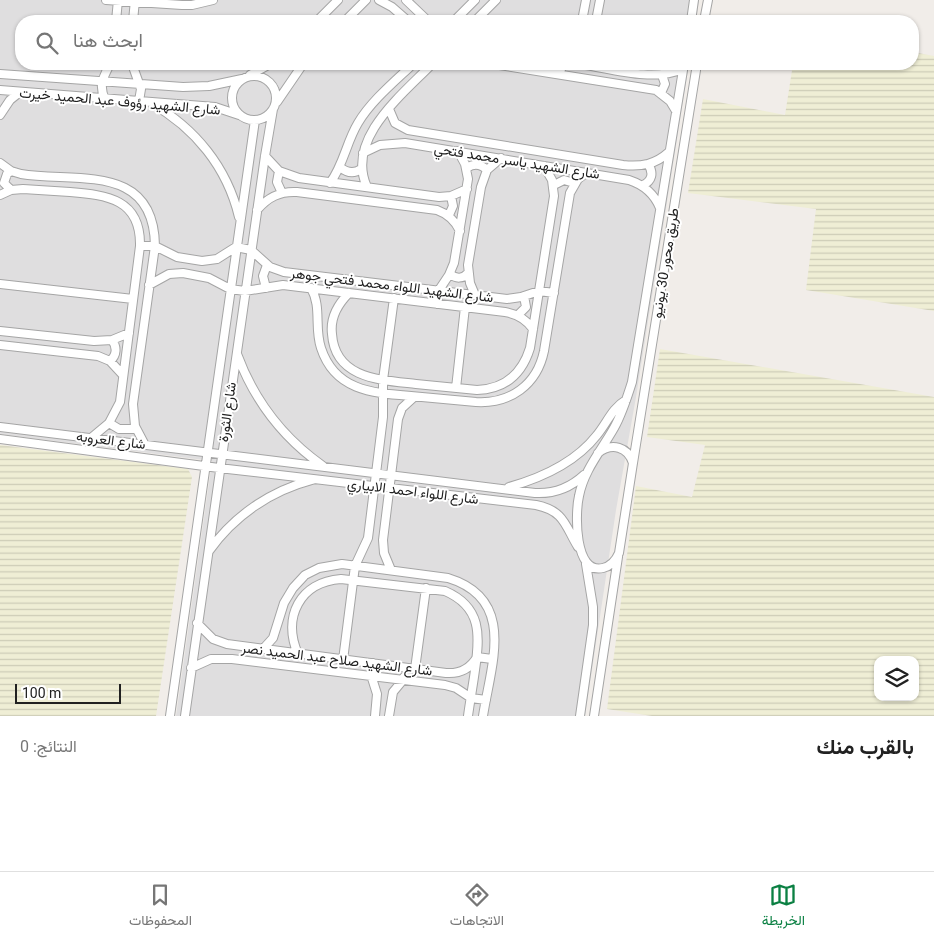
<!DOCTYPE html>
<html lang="ar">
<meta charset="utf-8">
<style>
:root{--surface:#fff;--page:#f6f6f6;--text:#222;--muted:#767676;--line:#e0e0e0;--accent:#0b8043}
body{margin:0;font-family:Roboto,Vazirmatn,sans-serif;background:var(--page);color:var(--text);direction:rtl}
.controls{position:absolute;right:15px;bottom:15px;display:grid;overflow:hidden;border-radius:10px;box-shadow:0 1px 4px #0004}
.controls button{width:45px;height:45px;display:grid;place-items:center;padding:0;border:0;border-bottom:1px solid var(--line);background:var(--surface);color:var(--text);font:25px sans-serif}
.scale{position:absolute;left:15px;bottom:12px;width:106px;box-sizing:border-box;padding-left:5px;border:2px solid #212121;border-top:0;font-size:14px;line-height:18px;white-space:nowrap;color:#212121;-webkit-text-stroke:4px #fff;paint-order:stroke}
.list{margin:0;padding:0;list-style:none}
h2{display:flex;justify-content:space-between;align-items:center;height:65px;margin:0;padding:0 20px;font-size:21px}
h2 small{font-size:16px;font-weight:400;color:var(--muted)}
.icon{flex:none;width:28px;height:28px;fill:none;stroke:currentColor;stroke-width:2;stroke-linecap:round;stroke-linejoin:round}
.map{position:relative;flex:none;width:934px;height:716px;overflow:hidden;direction:ltr}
.search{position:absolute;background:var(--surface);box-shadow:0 1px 4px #0004;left:15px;right:15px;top:15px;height:55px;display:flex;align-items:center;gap:12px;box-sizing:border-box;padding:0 18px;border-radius:20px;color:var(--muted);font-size:19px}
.sheet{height:155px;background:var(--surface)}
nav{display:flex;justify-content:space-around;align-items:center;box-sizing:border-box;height:70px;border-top:1px solid var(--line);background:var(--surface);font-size:14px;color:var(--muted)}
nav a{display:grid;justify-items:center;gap:2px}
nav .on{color:var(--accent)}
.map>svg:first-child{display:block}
.residential{fill:#dfdedf}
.farmland{fill:url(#farmland-rules);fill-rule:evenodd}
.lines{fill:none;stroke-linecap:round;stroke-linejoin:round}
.minor-casing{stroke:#a5a5a5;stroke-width:10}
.minor{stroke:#fff;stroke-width:8}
.labels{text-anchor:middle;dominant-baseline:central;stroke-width:4;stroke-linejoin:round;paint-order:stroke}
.street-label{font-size:14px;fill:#212121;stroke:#fff}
</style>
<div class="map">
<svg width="934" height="716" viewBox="0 0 934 716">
<defs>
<pattern id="farmland-rules" width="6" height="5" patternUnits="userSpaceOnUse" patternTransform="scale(1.25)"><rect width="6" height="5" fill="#efeed5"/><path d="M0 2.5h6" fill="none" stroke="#cdccb7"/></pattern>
</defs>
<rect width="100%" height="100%" fill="#f1ede9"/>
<path class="residential" d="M0,0H699L696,21H21V64H689L636,397L616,510L585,716H176L212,461L0,434Z"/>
<path class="farmland" d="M913,52L934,56V311L806,290L816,209L688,193L703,99L785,115L793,64H913Z
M660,349L934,397V716H652L607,709L636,486L692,497L705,445L647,437ZM878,660H915V697H878Z
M0,445L188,469L192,477L156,716H0Z"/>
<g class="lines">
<g class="minor-casing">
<path id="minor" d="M106,0L182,5H192L213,0
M379,0L392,7L408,21
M406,0L428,21
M116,21L118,0
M133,21L135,0
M317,21L338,0
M345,21L366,0
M454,21L475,0
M475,21L496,0
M582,21L586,0
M596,21L600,0
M691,21L694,0
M704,21L708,0
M132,64L141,89L139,101
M493,64L656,90L670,101L676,111
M580,64C613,69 651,82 683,69
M0,74L183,87L209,86L242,79
M560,74L562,64
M250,75L270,64
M232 98a22 22 0 1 1 44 0a22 22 0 1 1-44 0Z
M0,90L215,107L239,115
M661,93L665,84L662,75
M105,99C98,85 104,76 110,64
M277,102L303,64
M151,103C195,128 227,167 239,217
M389,109L395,123L408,130L623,165C642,167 656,164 669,152
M0,115L10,100L20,92
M363,153L380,145L405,143L629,180C644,185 654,193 660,208
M265,156L279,171L299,178L439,197L451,196L467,189
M0,163L11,171L21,174C76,183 154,162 155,246L133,404L135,426L145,445
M340,167C347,173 354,174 361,169
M467,168C474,163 481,164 487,170
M279,171L277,182L282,193
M330,183C344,164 346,143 358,123C371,101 394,82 413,64
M554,185L564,180L574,183
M643,185C652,181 654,173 648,164
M367,187C345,139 403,94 432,64
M11,190L4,183L7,174L11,171
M0,195L11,190L23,189C38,190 54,191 70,192C107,195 141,199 140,246L120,402L109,423L91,438
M257,210C268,197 280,191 297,192L437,210C448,214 455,220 460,231
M449,215L453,206L451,196
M140,246H155L177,257L202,261L217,259L236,247L251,250L270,267L284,272L507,299L521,297L539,291L554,293
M450,274C456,279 463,279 468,273
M0,284L133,299
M149,285L169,274L183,273L209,278L230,289L245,291L283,285L505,312C517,314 526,319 533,329
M266,288L263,276L267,265
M311,288C322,307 314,327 321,348C335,391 373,393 411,396C433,398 454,400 476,402C510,404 537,385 544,351L570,193L578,179L586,173
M349,293C338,304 330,318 332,334C335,379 381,380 416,384C436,386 457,388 477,390C505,389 522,374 530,348L554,196L552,180L544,166
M475,295L470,283L468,265L481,187L487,170L501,158
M437,304L439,290L449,275L454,263L468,179L465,164L458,151
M518,315L526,307L524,296
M0,331L94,341L112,340L129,333
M0,345L98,356L110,361L123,375
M237,354C254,400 283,438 323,466
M110,361C117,355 117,347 112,340
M456,388L465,307
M109,423L119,429H136
M0,427L535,493C554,494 570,488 584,475
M0,439L219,468L536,505C565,511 565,526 578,547
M598,453C612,442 628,447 633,463L619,553C616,560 611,566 603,568C574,575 575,513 579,496C584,470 601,451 614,428C622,414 627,398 632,382L684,64
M633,463L697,64
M509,487C541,478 576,462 597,435C607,423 612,408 626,400
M209,551C234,516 270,491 312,480
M391,570L384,553L383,540L398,419L402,408L414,397
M197,623L213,639L227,644L446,673C460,674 470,669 477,657L492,659
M263,649L273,638L284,603L293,588L305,575L319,568L342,564L448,578C517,599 491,664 483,716
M298,654C282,617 300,582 341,579L445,591C482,607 480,635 475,670C473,685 470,701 468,716
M343,660L355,566L368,538L383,417V380L394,298
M373,663L371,675L377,694L375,716
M191,668L211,659H232L445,685L456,688L471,698L486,700
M415,669L426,588
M170,716L255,120
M185,716L265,156L273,109
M389,716L393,692L403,680L404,677
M580,716L593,625V607L586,564
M594,716L618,557"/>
</g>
<use href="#minor" class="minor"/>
</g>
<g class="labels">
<g class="street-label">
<text transform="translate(120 101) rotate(5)">شارع الشهيد رؤوف عبد الحميد خيرت</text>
<text transform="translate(517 161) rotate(9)">شارع الشهيد ياسر محمد فتحي</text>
<text transform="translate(665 263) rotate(-81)">طريق محور 30 يونيو</text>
<text transform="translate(392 285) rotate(7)">شارع الشهيد اللواء محمد فتحي جوهر</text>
<text transform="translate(227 412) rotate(-82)">شارع الثورة</text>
<text transform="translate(111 440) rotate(7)">شارع العروبه</text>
<text transform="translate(413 491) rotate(7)">شارع اللواء احمد الابياري</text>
<text transform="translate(337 659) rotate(7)">شارع الشهيد صلاح عبد الحميد نصر</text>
</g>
</g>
</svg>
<div class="controls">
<button><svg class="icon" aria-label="layers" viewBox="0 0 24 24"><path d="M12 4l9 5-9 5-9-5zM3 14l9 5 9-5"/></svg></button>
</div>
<div class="scale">100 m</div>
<div class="search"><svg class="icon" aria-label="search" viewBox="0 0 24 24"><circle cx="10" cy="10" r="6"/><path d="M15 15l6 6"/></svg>ابحث هنا</div>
</div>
<section class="sheet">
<h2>بالقرب منك<small>النتائج: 0</small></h2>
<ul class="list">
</ul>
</section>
<nav>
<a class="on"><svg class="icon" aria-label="map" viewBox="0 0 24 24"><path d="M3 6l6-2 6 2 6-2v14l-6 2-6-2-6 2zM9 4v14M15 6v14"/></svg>الخريطة</a>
<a><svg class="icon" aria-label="directions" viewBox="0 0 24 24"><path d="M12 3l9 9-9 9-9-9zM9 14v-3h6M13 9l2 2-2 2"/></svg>الاتجاهات</a>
<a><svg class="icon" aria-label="saved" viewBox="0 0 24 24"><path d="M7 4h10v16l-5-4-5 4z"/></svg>المحفوظات</a>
</nav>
